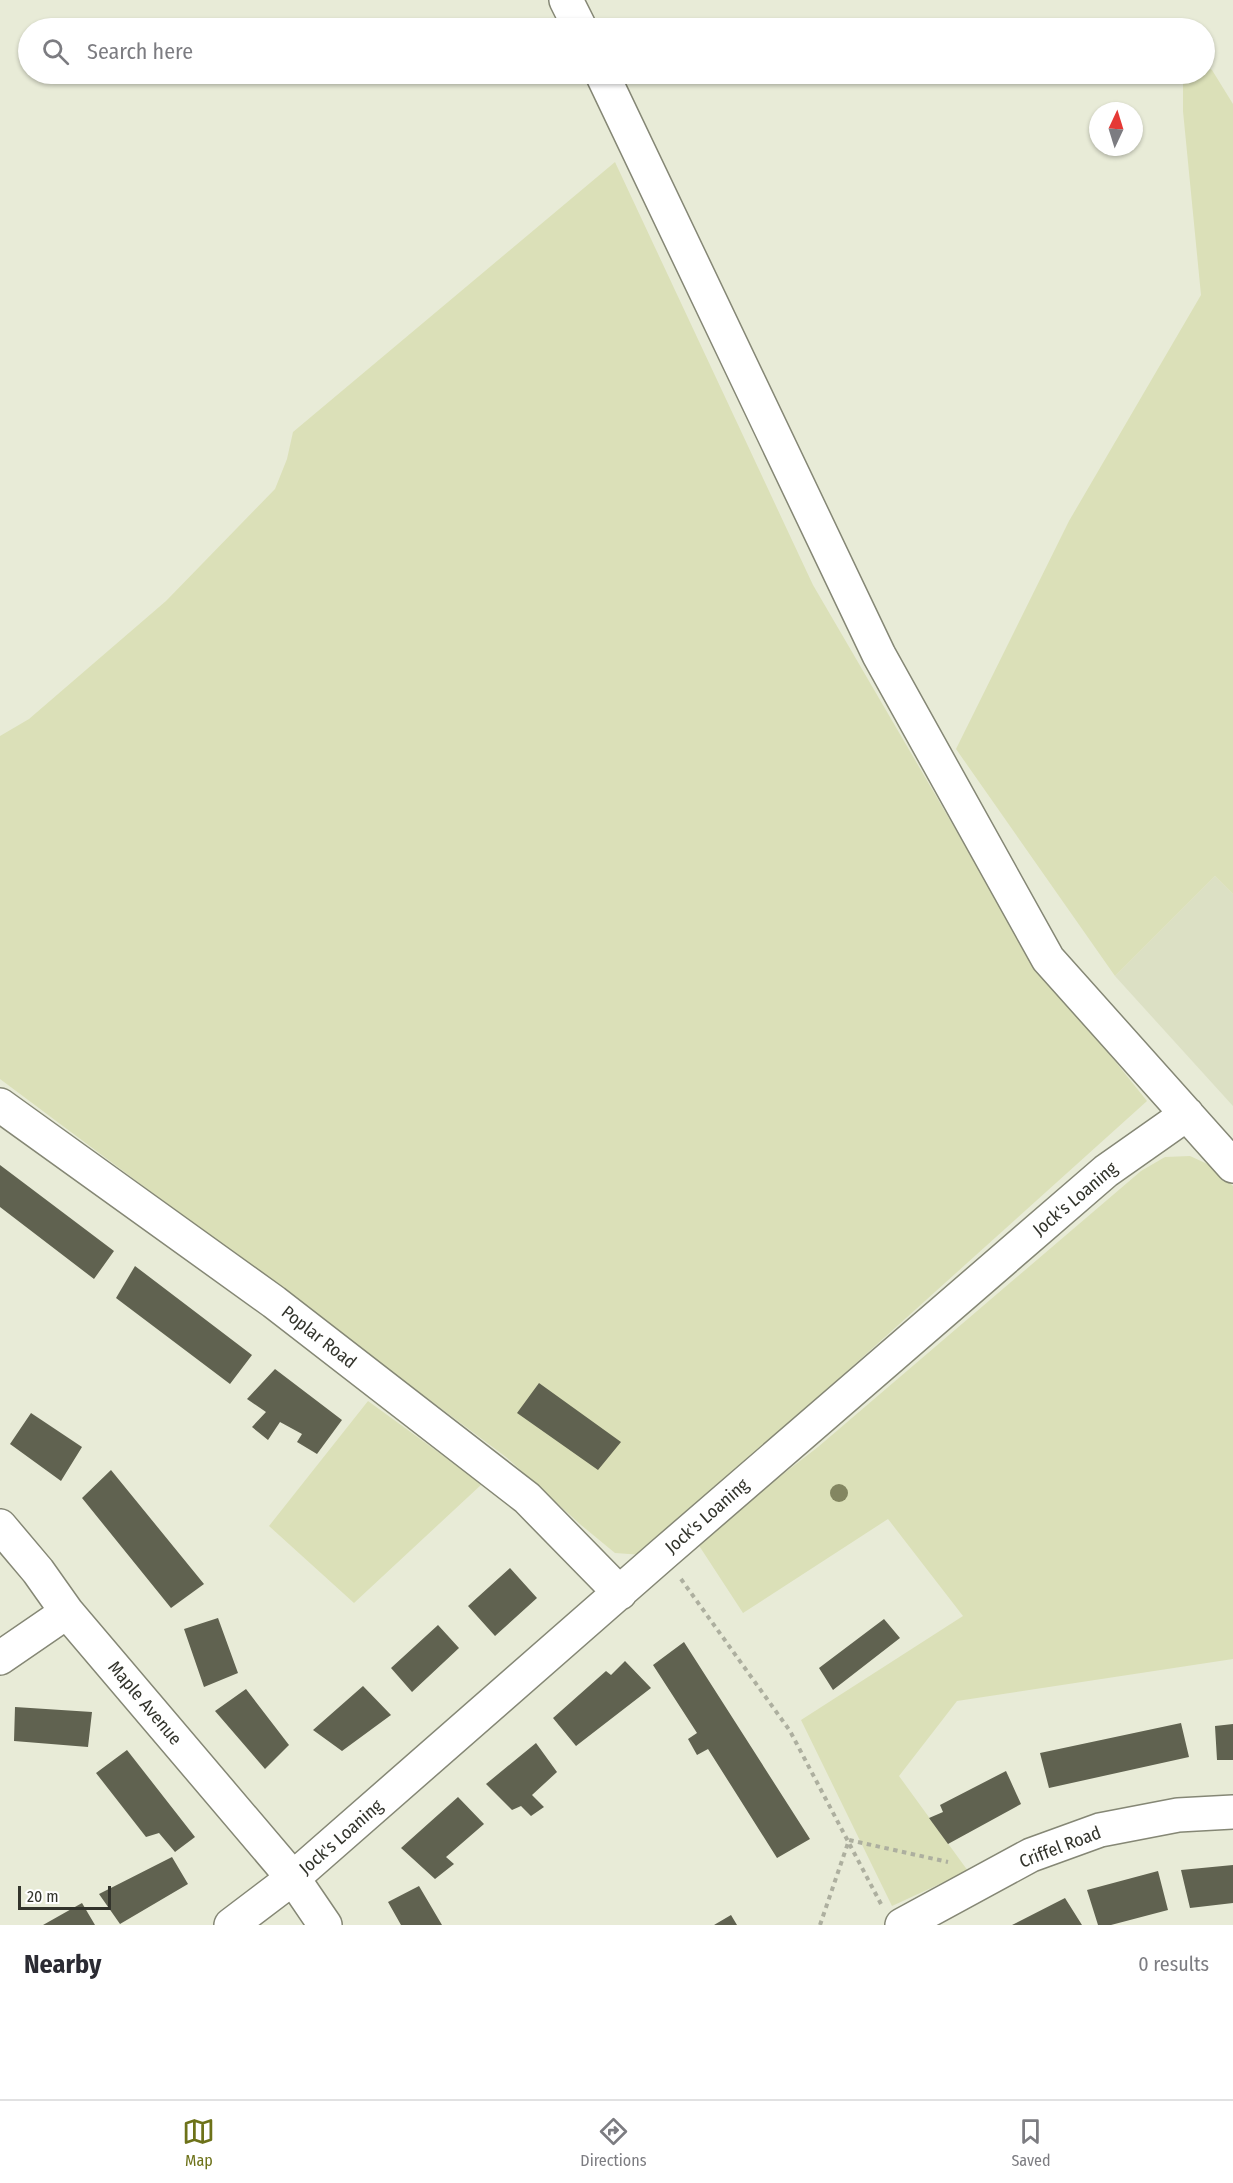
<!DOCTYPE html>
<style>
:root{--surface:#fff;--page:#f2f2f3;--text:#2b2b33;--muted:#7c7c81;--line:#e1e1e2;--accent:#6d7219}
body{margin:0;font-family:"Fira Sans Condensed",sans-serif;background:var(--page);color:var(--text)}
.compass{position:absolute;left:1089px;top:102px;width:54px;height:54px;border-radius:50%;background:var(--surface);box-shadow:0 2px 4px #0004;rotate:4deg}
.scale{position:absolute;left:18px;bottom:15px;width:93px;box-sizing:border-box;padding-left:6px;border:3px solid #33342c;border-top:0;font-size:16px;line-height:21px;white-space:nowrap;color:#33342c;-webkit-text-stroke:4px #fff;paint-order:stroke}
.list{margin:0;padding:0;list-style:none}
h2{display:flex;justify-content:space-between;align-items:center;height:78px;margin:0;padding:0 24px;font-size:26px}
h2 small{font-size:20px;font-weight:400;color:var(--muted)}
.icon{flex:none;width:33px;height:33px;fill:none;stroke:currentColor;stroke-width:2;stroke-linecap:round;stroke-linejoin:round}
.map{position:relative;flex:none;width:1233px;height:1925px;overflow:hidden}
.search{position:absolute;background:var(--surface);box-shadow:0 2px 4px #0004;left:18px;right:18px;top:18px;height:66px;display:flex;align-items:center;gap:15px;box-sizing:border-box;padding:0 21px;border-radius:33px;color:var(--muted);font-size:22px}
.sheet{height:174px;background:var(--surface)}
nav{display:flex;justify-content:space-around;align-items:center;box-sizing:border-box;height:84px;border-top:2px solid var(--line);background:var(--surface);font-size:16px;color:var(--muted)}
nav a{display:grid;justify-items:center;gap:3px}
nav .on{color:var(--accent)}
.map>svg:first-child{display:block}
.built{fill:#dce0c4}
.green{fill:#dbe0b8}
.building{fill:#606250}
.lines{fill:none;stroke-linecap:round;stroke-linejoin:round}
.minor-casing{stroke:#858775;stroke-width:36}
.path{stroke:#adaf9f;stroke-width:4;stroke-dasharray:4.5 4.5;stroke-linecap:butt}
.minor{stroke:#fff;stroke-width:33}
.tree{fill:#838661}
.labels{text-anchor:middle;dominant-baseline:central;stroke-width:6;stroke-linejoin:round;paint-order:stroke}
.street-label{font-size:18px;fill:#33342c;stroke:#fff}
</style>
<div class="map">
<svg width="1233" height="1925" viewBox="0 0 1233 1925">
<rect width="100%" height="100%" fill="#e8ebd7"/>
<path class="built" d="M1215,876L1233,894V1106L1115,976Z"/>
<path class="green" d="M1205,66L1212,70L1233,104V894L1215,876L1115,976L956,749L1069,521L1201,295L1183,111V74H1204Z
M615,162L813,585L971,856L1053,984L1147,1101L643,1555L615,1553L581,1525L506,1457L0,1079V736L29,719L166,601L275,489L287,459L293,432Z
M1190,1156L1214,1167L1233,1186V1659L957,1701L899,1776L968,1871L892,1906L801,1720L963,1616L888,1519L743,1613L696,1541L818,1447L1141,1171L1165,1157Z
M368,1401L482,1484L354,1603L269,1526Z"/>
<path class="building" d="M0,1165L114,1251L94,1279L0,1207Z
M135,1266L252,1355L230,1384L116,1298Z
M275,1369L342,1420L317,1454L297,1442L302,1434L280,1422L268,1440L252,1427L266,1412L247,1399Z
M539,1383L621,1442L598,1470L517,1413Z
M31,1413L82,1447L61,1481L10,1444Z
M111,1470L204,1584L171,1608L82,1498Z
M510,1568L537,1598L495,1636L468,1606Z
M218,1618L238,1673L204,1687L184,1629Z
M884,1619L900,1638L833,1690L819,1668Z
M438,1625L459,1648L412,1692L391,1668Z
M684,1642L810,1839L777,1858L708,1749L697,1755L688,1739L697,1733L653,1665Z
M625,1661L651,1688L576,1746L553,1718L606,1671L611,1675Z
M363,1686L391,1715L342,1751L313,1730Z
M246,1689L289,1745L265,1769L215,1711Z
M15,1707L92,1712L88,1747L14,1741Z
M1181,1723L1189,1757L1049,1788L1040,1753Z
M1233,1724V1760H1217L1215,1726Z
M536,1743L557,1772L532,1795L544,1807L531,1816L521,1806L512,1810L486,1784Z
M127,1750L195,1837L175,1852L159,1833L146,1837L96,1773Z
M1006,1771L1021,1804L948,1844L929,1818L943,1812L940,1805Z
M458,1797L484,1824L446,1857L454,1864L435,1879L401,1848Z
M172,1857L188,1884L120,1924L99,1894Z
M1233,1865V1903L1190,1908L1181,1870Z
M1158,1871L1168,1910L1111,1925H1098L1087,1890Z
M419,1886L442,1925H401L388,1902Z
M1065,1898L1082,1925H1012Z
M82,1903L95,1925H43Z
M731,1915L737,1925H714Z"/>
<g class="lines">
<g class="minor-casing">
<path id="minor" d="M566,0L580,28
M602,74L879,655L1048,959L1233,1166
M0,1105L274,1302L527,1498L620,1593
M0,1526L38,1571L67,1612L293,1878L325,1925
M0,1658L67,1612
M231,1925L293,1878L663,1554L1106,1171L1187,1114
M902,1925L1031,1855L1100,1830L1178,1815L1233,1812"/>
</g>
<path class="path" d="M681,1579L790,1731L881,1904
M820,1925L849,1840L948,1862"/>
<use href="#minor" class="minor"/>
</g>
<circle class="tree" cx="839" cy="1493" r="9"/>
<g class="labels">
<g class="street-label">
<text transform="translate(1075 1199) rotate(-40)">Jock's Loaning</text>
<text transform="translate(319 1337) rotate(38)">Poplar Road</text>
<text transform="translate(707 1516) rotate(-41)">Jock's Loaning</text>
<text transform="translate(145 1703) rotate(50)">Maple Avenue</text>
<text transform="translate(341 1837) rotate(-41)">Jock's Loaning</text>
<text transform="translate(1060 1847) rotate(-21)">Criffel Road</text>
</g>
</g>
</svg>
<svg class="compass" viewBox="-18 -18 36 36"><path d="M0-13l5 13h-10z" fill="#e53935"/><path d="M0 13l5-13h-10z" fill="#7c7c81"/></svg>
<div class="scale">20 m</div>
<div class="search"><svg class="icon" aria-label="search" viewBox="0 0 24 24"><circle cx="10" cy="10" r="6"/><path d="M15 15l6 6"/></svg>Search here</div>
</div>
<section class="sheet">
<h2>Nearby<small>0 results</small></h2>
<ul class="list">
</ul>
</section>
<nav>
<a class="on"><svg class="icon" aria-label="map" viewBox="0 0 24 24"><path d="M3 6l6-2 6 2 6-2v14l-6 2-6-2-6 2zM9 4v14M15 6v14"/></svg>Map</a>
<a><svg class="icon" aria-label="directions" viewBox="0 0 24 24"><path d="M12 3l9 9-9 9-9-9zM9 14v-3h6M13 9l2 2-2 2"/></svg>Directions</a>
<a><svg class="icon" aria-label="saved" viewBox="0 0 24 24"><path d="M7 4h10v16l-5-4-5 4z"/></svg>Saved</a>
</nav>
